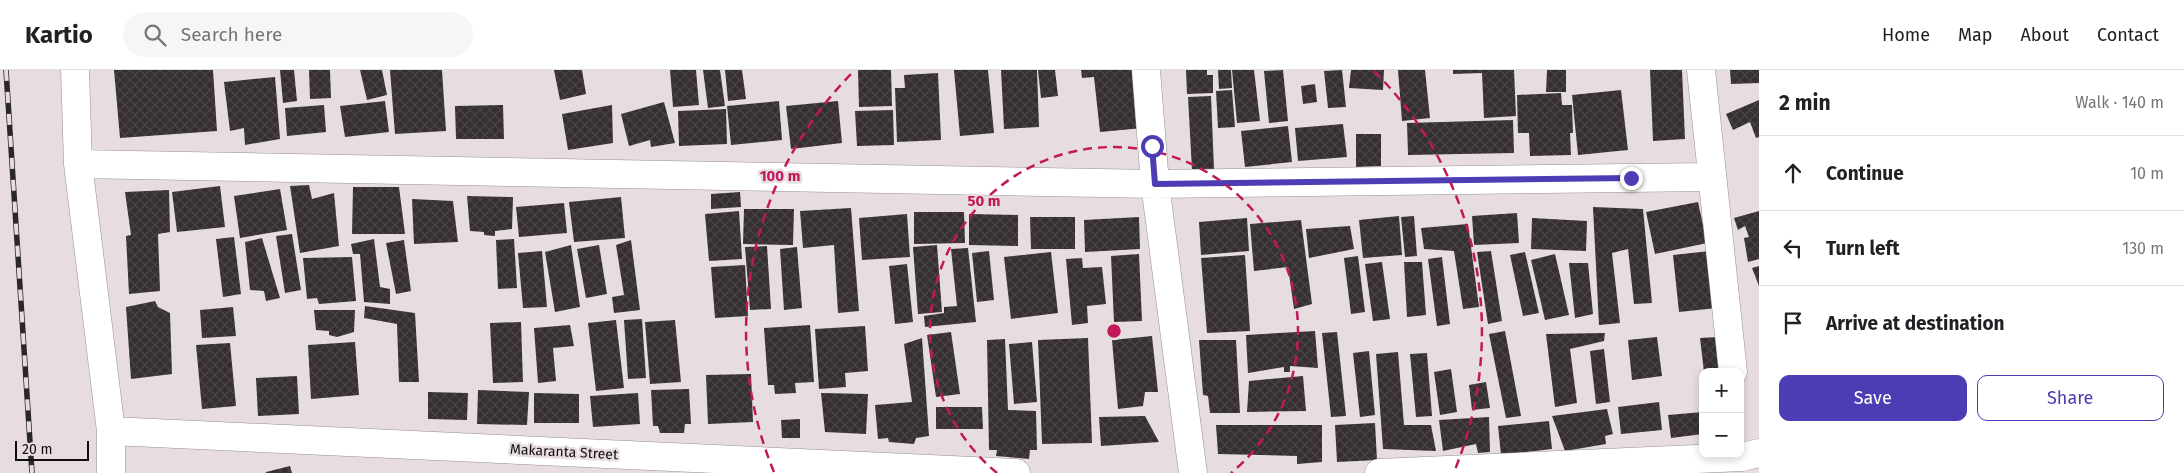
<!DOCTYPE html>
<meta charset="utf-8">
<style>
:root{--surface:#fff;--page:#f6f6f6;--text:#202124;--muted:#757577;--line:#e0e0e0;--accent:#4d3db4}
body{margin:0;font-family:"Fira Sans",sans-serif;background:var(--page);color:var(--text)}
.controls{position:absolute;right:15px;bottom:15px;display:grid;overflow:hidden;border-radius:10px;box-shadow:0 2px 8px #0003}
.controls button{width:45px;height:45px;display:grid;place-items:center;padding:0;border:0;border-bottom:1px solid var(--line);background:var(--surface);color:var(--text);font:25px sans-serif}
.scale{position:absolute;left:15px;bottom:12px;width:74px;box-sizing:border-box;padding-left:5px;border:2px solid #0f0c0c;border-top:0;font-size:14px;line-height:18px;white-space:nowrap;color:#0f0c0c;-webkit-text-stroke:4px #e7ddde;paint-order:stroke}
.stop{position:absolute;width:15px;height:15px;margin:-11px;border:4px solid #4d3db4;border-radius:50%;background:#fff}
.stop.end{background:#4d3db4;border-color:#fff;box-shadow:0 1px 5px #0008}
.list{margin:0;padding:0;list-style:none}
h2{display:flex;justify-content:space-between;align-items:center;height:65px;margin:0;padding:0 20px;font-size:21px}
h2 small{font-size:16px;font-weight:400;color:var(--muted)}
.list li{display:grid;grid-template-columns:32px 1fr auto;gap:15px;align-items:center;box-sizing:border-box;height:75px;padding:0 20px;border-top:1px solid var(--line)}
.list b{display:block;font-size:19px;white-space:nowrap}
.list em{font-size:16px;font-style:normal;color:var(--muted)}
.actions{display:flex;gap:10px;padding:15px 20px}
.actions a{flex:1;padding:11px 0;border:1px solid var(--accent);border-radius:10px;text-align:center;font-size:18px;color:var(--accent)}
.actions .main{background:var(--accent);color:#fff}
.icon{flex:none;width:28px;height:28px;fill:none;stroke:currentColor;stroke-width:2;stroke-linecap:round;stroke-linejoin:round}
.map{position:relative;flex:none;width:1759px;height:403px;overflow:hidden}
header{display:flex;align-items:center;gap:30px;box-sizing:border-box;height:70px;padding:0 25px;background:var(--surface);border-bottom:1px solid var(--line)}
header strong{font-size:24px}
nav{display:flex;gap:28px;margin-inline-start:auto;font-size:18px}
.search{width:350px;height:45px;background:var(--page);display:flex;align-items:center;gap:12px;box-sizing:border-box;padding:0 18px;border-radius:28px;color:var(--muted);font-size:19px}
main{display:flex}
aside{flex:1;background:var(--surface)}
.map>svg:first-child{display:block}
.building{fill:url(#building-cross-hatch)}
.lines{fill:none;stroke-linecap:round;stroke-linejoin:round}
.minor-casing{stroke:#988f90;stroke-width:29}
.minor{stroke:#fff;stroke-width:28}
.rail-casing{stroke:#2a2727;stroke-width:5.5}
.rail{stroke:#e7ddde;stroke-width:4;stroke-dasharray:11;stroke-linecap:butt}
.route{stroke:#4d3db4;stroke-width:6}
.ring{fill:none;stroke:#c2185b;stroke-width:2.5;stroke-dasharray:9 6}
.labels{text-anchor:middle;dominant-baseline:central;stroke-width:5;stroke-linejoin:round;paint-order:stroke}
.street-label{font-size:14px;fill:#0f0c0c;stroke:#e7ddde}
.centre{fill:#c2185b;stroke:#e7ddde;stroke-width:2.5}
.ring-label{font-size:15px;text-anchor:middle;font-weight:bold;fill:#c2185b;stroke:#e7ddde;stroke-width:5;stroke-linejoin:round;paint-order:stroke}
</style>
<header>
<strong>Kartio</strong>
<div class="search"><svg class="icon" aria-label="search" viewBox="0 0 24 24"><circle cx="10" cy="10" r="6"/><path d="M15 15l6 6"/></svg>Search here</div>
<nav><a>Home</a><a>Map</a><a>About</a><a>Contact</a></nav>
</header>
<main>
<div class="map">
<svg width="1759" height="403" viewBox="0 0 1759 403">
<defs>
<pattern id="building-cross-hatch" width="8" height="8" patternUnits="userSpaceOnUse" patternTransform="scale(1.25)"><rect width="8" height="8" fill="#352f31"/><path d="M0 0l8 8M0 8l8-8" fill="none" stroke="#484345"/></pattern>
</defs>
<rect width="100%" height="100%" fill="#e7ddde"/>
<path class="building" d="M114,0H213L217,61L120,68Z
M280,0H294L297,31L283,33Z
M309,0H330L331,28L310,29Z
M360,0H382L387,25L367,30Z
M390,0H442L446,61L395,64Z
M554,0H582L586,24L560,30Z
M670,0H696L699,35L673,37Z
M703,0H720L725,36L708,38Z
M725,0H742L746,29L728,31Z
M858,0H891L892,36L859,37Z
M954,0H988L994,63L960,66Z
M1001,0H1037L1039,57L1004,59Z
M1038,0H1055L1058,26L1041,28Z
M1081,0H1138L1143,58L1100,62L1094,7L1082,8Z
M1186,0H1207V5H1213V23L1187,24Z
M1218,0H1231L1232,18L1219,19Z
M1232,0H1254L1260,51L1237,53Z
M1283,0L1288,51L1269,53L1264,1Z
M1342,0L1346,37L1328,38L1324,1Z
M1351,0H1384L1383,20L1349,18Z
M1398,0H1425L1430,48L1402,51Z
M1453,0H1514L1516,46L1484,48L1482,3L1453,4Z
M1547,0H1566V22H1546Z
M1650,0H1682L1685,69L1653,71Z
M1730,0H1759V13L1731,14Z
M938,3L941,70L897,72L895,18H905L904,5Z
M275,7L280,69L245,75L244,58L230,61L224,12Z
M1315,14L1317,32L1303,34L1301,16Z
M1232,20L1235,57L1218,58L1216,21Z
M1621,20L1628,80L1578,85L1572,25Z
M1561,23L1562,35H1572L1573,63H1570L1571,85L1530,86L1529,63H1518L1517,25Z
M1211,26L1214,99L1192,100L1188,27Z
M1759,30V67L1756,68L1750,52L1733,60L1726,44Z
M385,31L389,62L345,67L340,36Z
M779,31L782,70L731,75L727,36Z
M838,31L842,73L791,79L786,36Z
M664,32L675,73L651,77L650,70L629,76L621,44Z
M324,35L326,62L287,66L285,38Z
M503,35L504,69H456L455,36Z
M612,35L613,73L568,80L562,44Z
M726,39L727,74L679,76L678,41Z
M893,40L894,75L857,76L855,41Z
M1513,50L1514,83L1408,85L1407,53Z
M1343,54L1347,87L1298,91L1295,58Z
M1288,56L1292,92L1245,97L1241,61Z
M1356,64H1381V96L1356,97Z
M309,115L312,129L334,123L339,176L300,183L290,116Z
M220,116L225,157L177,162L172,122Z
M353,117H399L405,164H352Z
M280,119L287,160L240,168L234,126Z
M169,120L170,162L158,164L160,221L129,224L126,166L131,165L125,122Z
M740,122L741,137L711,139V124Z
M467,126L513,127L512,159L495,161V166L484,165V162L470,161Z
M621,127L625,168L574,172L569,132Z
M412,129L453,131L458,172L414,174Z
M1698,132L1707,173L1655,184L1646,142Z
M564,133L567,163L519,167L516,137Z
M1593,137L1643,139L1652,233L1634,234L1628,179L1612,183L1620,253L1599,255Z
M851,138L859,241L838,243L834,175L803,178L800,141Z
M744,139H794L793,175L743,174Z
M739,141L742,189L709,191L705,144Z
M1759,141V189L1748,192L1744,168L1749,167L1745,156L1738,160L1734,148Z
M914,142H964L965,173L914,174Z
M1517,143L1519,173L1474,175L1472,146Z
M907,144L910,187L862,190L859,148Z
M969,144L1018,145V176L969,175Z
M1399,146L1402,185L1363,188L1359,150Z
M1414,146L1417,186L1405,187L1401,147Z
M1030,147H1075V179H1031Z
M1139,147L1140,179L1085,182L1084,150Z
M1247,148L1249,181L1201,185L1199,152Z
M1532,148L1587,151L1586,181L1531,179Z
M1301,150L1312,234L1294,239L1288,197L1254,201L1250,154Z
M1468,154L1479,237L1463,239L1454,181L1424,179L1421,158Z
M1350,156L1354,179L1309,188L1306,159Z
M292,164L301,220L285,223L276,166Z
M234,167L241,224L223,227L216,169Z
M262,168L280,228L266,231L264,221L250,220L245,172Z
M374,169L380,217L390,219V234L364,232L360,184H353L351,174Z
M514,169L517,218L498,219L496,170Z
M404,170L411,221L396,224L386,173Z
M631,170L640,240L614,243L612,227L624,225L616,175Z
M571,175L580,237L555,242L545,182Z
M599,175L607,224L586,228L577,179Z
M937,175L942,242L918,244L913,177Z
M767,176L771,239L750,240L745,177Z
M797,177L802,238L784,240L780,179Z
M968,178L976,252L925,257L924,246L944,243V237L957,236L951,179Z
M542,181L547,237L523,238L518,183Z
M989,181L994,230L977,232L972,183Z
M1491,181L1502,251L1488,254L1477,182Z
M1710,181L1717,238L1679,242L1673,185Z
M1051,182L1058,243L1011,249L1004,187Z
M1525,182L1539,243L1523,246L1510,185Z
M1139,184L1142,251L1114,252L1111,186Z
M1555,184L1569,245L1545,250L1531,190Z
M1245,185L1250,261L1207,263L1201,188Z
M1358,186L1365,242L1351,244L1344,188Z
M352,187L356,231L319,234L317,228L307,229L303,188Z
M1442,187L1450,254L1437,256L1428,189Z
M1082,188L1083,198L1102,197L1106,234L1087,236L1088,253L1072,255L1066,189Z
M1382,192L1390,249L1373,251L1365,194Z
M1404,192H1422L1426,245L1407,247Z
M1569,193H1588L1593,244L1575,248Z
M907,194L913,252L895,254L889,196Z
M745,195L748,246L715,248L711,197Z
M1759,196V216L1752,198Z
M155,231L158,237L170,243L172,304L131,309L126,237Z
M365,236L415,243L419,312H399L397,254L364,248Z
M233,237L236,266L202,268L200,240Z
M314,240H355L354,262L337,267L329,265V261L316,260Z
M642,249L646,308L628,309L624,250Z
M616,250L624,318L596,321L588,253Z
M675,250L681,312L650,314L645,252Z
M521,252L523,312L493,313L490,253Z
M570,255L574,276L553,278L556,311L538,313L534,258Z
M810,255L814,312L795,313L796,323L775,324L774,315H768L764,258Z
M865,256L868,301L845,303L846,317L819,319L815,259Z
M1315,261L1318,298L1290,296V302H1284V297L1248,303L1246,265Z
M1505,261L1521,346L1506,348L1489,264Z
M951,262L960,324L936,327L927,265Z
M1337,262L1346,346L1331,347L1322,263Z
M1605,263L1604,271L1570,279L1577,333L1555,337L1546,264Z
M1152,266L1158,322H1145L1143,336L1118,339L1112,270Z
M1657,267L1662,306L1632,310L1628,270Z
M1718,267L1722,302H1704L1700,268Z
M922,268L929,366L916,368L914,374L889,372L888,368L878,369L875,335L912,332L904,274Z
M1088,268L1092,373L1042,374L1038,270Z
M1005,269L1008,340L1036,341L1037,380H1030L1029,389L996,386L997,380H989L987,270Z
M1199,270H1236L1240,343H1210L1208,326L1203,325Z
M355,272L359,325L311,329L308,275Z
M1032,272L1037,332L1014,334L1009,274Z
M230,273L236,336L202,339L196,275Z
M1604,279L1610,332L1596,334L1590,281Z
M1369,281L1375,345L1360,347L1353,283Z
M1398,282L1404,355H1431L1436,381L1383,379L1376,284Z
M1427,283L1432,346L1416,347L1410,284Z
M1451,299L1457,342L1440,345L1434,302Z
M751,304L753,352L708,354L706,305Z
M297,306L299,344L258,346L256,308Z
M1303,306L1306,341L1247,342L1249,311Z
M1486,312L1490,338L1472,340L1469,315Z
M689,319L691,354H685L684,363H660L658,356H653L651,320Z
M478,320L529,322L527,355L477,354Z
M428,322L468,323L467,350L428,349Z
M534,323L579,324V353H534Z
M638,323L640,354L593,357L590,326Z
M821,323L868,324L866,364L825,362Z
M1659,332L1662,360L1621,364L1618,337Z
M936,337H982L983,359H936Z
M1607,339L1613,364L1605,366L1606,374L1565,381L1552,346Z
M1703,342V364L1671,368L1668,345Z
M1145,346L1159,372L1101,376L1099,347Z
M1489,347L1490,382L1478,383L1476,374L1443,381L1439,350Z
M800,349V368H782L781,350Z
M1549,351L1552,379L1501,385L1498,356Z
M1375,353L1377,390L1337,392L1335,355Z
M1216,355H1322V392L1297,394V386L1218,384Z
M290,396L292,403H266V402Z"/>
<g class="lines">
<g class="minor-casing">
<path id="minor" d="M75,0L78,94L111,361V403
M1146,0L1155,114L1193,403
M1701,0L1733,302
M78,94L1155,114L1711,107
M111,361L1016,403
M1379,403L1742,387L1759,383"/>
</g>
<use href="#minor" class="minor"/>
<g class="rail-casing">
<path id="rail" d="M6,0L32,403"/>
</g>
<use href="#rail" class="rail"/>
</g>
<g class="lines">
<path class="route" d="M1152,76L1155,114L1631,108"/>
</g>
<g class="ring">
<path d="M997 403A184 184 0 1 1 1231 403"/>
<path d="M774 402A368 368 0 0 1 854 1M1374 1A368 368 0 0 1 1454 402"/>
</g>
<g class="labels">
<g class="street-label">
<text transform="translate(564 382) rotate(3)">Makaranta Street</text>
</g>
</g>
<circle cx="1114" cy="261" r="8" class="centre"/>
<g class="ring-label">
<text x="780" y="111">100 m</text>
<text x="984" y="136">50 m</text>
</g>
</svg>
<div class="controls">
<button>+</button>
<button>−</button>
</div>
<div class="scale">20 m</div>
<div class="stop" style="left:1152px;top:76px"></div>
<div class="stop end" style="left:1631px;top:108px"></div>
</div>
<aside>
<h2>2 min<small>Walk · 140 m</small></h2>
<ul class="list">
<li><svg class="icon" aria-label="ahead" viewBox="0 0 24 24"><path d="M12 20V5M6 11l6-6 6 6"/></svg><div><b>Continue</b></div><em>10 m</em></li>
<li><svg class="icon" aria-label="left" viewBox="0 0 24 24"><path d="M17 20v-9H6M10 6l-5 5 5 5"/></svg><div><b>Turn left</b></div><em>130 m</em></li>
<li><svg class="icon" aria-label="arrive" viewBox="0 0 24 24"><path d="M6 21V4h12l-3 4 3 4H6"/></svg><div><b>Arrive at destination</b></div></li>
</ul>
<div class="actions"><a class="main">Save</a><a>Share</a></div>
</aside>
</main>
